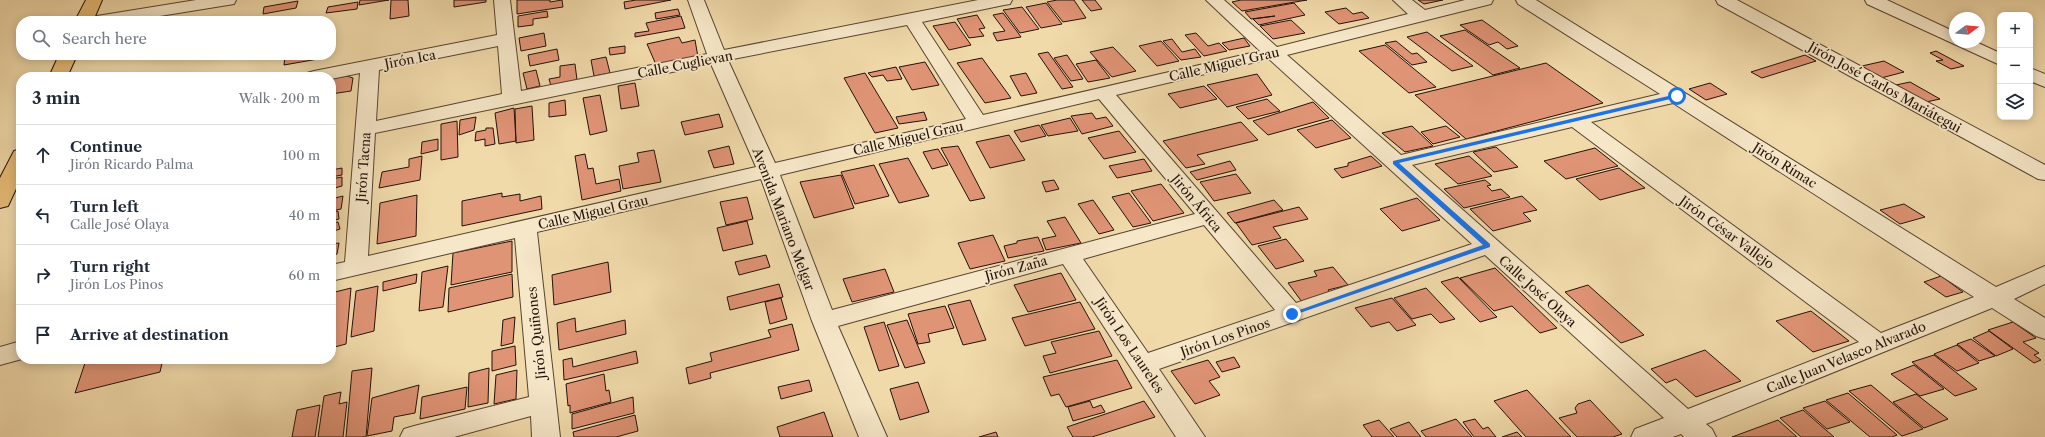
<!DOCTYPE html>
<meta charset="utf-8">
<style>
:root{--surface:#fff;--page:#f2f2f3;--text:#1f2937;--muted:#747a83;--line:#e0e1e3}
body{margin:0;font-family:"Libre Caslon Text",serif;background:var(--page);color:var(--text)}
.controls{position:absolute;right:12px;top:12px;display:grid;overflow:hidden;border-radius:8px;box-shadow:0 2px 10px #0003}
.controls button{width:36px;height:36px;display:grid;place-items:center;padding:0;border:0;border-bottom:1px solid var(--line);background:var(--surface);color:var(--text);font:20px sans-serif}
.compass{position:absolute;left:1949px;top:12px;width:36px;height:36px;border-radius:50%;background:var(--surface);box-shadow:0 2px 10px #0003;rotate:74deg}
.stop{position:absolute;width:12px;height:12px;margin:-9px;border:3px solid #1a73e8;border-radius:50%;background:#fff}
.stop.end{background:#1a73e8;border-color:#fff;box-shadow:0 1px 4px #0008}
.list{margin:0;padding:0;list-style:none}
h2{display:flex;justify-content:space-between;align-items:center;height:52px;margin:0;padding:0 16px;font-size:17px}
h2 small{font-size:13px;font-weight:400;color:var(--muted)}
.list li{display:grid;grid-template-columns:26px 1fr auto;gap:12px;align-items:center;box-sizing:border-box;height:60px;padding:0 16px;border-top:1px solid var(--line)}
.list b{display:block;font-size:15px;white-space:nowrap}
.list p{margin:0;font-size:13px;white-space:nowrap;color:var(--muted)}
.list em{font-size:13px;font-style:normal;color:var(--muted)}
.icon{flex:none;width:22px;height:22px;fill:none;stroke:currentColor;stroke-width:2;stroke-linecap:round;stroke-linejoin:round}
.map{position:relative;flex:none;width:2045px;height:437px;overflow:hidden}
.search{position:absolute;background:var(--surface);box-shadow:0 2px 10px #0003;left:16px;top:16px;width:320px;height:44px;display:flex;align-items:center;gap:10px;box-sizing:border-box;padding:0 14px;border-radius:16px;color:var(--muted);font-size:15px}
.panel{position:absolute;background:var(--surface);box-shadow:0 2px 10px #0003;left:16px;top:72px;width:320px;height:292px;border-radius:16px}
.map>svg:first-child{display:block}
.building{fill:#e09476;stroke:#231109}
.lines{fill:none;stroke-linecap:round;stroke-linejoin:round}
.minor-casing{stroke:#564331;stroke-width:2}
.trunk-casing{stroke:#231109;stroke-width:2}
.minor{fill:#f6e7c8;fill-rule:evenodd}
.trunk{fill:#e8bd75;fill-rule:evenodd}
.route{fill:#1a73e8}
.labels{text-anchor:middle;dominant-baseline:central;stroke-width:3.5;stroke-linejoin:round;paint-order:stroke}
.street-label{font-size:13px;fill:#231109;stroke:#f6e7c8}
</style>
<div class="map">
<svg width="2045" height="437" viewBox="0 0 2045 437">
<rect width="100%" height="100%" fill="#f1daaa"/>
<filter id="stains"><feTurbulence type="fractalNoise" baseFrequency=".005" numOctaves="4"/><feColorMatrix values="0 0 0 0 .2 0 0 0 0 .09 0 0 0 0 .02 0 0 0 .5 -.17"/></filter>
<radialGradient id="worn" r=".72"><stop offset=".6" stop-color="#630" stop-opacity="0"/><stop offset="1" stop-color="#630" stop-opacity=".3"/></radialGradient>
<path class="building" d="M360,0H389L359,5Z
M391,0H408L409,16L390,19Z
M454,0H486V2L454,7Z
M517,0H550V2L562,0L563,7L517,14Z
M636,0H671L625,9L624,2Z
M1057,0H1074L1086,18L1063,22L1047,2Z
M1082,0H1095L1102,9L1091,11Z
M1241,0H1307L1242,11L1232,2Z
M1418,0H1443L1424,4Z
M298,1L296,8L263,14L264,7Z
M358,2L357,9L326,13L328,7Z
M1046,3L1062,24L1041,28L1026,7Z
M1294,3L1305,15L1259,25L1253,19L1275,16L1251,19L1245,12Z
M1022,7L1039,29L1020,33L1003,10Z
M1346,8L1353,14L1362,12L1369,18L1339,24L1325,12Z
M678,9L680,15L656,19L655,13Z
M547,11L548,17L533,19V25L518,27V16Z
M1003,13L1016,30L1021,37L997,41L993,33L1005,31L993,15Z
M977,15L985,28L979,29L984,36L969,38L957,19Z
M681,16L685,28L635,37V33L649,31L646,23Z
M1291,20L1305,33L1273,39L1260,26Z
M1482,20L1518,46L1507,49L1498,42L1489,45L1460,25Z
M955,22L971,45L949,50L933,26Z
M1465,30L1520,68L1493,75L1440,36Z
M1427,32L1473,66L1452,71L1407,37Z
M544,33L546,46L521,51L519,38Z
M1196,33L1208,46L1219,43L1227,51L1204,56L1185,35Z
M679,37L682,43L695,40L698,57L657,67L647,44Z
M1244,38L1250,46L1229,50L1222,43Z
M1172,39L1182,52L1195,49L1201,57L1181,60L1163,41Z
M1161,41L1179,61L1157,66L1139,46Z
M1396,41L1412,54L1417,53L1427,62L1412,65L1385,43Z
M1385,45L1436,87L1409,93L1359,51Z
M625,46V53L610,55L609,48Z
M1113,47L1136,71L1112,77L1090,52Z
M557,49L559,60L530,66L528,55Z
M1936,51L1964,66L1951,69L1936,61L1943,60L1930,53Z
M1048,52L1073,87L1062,89L1038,54Z
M298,55H318V59L284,65L285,57Z
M1067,55L1083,79L1071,81L1054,58Z
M1805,55L1816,61L1762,78L1751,72Z
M606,57L610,73L594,76L591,60Z
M982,58L1011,98L985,103L957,63Z
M1096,60L1110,78L1088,82L1076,64Z
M1884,61L1904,72L1881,78L1862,66Z
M925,62L939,85L912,90L899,67Z
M1546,63L1603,103L1466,139L1415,95Z
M575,64L577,80L551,86L549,79L560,77V66Z
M896,67L902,79L887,81L883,75L872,77L868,73Z
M536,70L540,86L527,89L523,73Z
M865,73L898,128L875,133L844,78Z
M1026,73L1037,93L1021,96L1010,76Z
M1257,74L1272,95L1227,107L1207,85Z
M347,76L353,78L351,91L331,94V79Z
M1910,82L1940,99L1926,102L1896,85Z
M635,83L639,106L621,109L618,86Z
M1710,83L1727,94L1706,100L1689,89Z
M1204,86L1217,99L1180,108L1168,94Z
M600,95L607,131L590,135L583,98Z
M1267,99L1280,111L1248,119L1236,107Z
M565,100L566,115L549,117V103Z
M1313,102L1329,118L1268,135L1253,121Z
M532,106L534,140L516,143L515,109Z
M514,108L516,141L499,144L495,113Z
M924,112L927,120L899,124L896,117Z
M1092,113L1096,119L1106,117L1113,126L1082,134L1071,116Z
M719,114L723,127L685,135L681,122Z
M476,117L474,130L459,135L460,120Z
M1070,118L1078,131L1048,136L1041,125Z
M1332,120L1351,138L1316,148L1297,130Z
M457,121L458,157L441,160V124Z
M1241,122L1258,140L1197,155L1205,164L1186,168L1163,141Z
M1039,125L1046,136L1021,142L1014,131Z
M1412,126L1433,146L1405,152L1382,133Z
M1446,126L1460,137L1433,144L1421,132Z
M486,128H493L495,144L485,146V139L475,141L476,132L486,130Z
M1119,131L1136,152L1104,159L1088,138Z
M1009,135L1025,160L990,168L976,142Z
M438,139V150L421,154L422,142Z
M729,146L734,164L714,168L708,151Z
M958,146L985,198L970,201L941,148Z
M1496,147L1518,167L1494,172L1473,152Z
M1595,148L1618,166L1566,179L1544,161Z
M938,149L948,165L932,169L923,152Z
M654,150L661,182L623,189L619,166L639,162L637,153Z
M585,154L588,169L593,168L596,184L619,179L621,191L582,200L575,156Z
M422,156L420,180L379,188L382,172L409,167V159Z
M1371,156L1382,166L1342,178L1334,169L1348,166V163Z
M1469,156L1492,176L1458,184L1435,164Z
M908,158L929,196L899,203L879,164Z
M1144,159L1152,171L1117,178L1109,166Z
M1230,161L1236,170L1197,180L1190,172Z
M874,165L889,196L855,204L841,172Z
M342,168V175L331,177V170Z
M1619,168L1645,188L1600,200L1576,179Z
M1236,174L1251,193L1214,201L1200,182Z
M841,175L854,208L814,218L800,182Z
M342,177V186L331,189V179Z
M1054,180L1059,189L1046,192L1042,182Z
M1485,180L1491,185L1487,186L1492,191L1501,189L1510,197L1464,208L1444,189Z
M1161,184L1184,213L1153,221L1131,191Z
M502,193V197L520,194V201L541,196L542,209L462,226V201Z
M1129,193L1151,223L1133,227L1112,197Z
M417,195L416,236L377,244L380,203Z
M343,196L341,209L331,211V199Z
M1522,196L1537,210L1523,213L1531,221L1493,231L1470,209Z
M747,197L753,219L726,225L720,202Z
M1417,198L1440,220L1402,231L1380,209Z
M1093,200L1114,230L1099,234L1078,204Z
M1274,200L1283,210L1235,223L1227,213Z
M1904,204L1925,217L1900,224L1880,210Z
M1299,207L1308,219L1273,227L1281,238L1252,245L1236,223Z
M338,211L339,219L331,221V212Z
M1065,217L1081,243L1046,250L1042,239L1056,236L1047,221Z
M747,221L753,244L723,251L717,228Z
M338,222L340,229L331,232V223Z
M993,235L1005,261L970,269L958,243Z
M1038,237L1044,251L1008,258L1004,246L1017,243V241Z
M1286,239L1304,261L1276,269L1258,246Z
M512,241V272L451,285L453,253Z
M339,243L337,254L331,256V244Z
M766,255L770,267L739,275L735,262Z
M608,262L611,292L554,305L552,275Z
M448,266L443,307L419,311L422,272Z
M1333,267L1348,285L1328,290L1331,294L1302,302L1288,283L1317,276L1314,271Z
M1495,268L1557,328L1540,333L1512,306L1494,311L1460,278Z
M885,269L894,292L852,302L843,279Z
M1061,273L1076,300L1028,312L1014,285Z
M417,274L416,283L383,291V282Z
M512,274L513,297L448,312L449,288Z
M1941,276L1963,292L1946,297L1924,282Z
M1458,277L1497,317L1480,322L1441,282Z
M779,284L783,297L730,310L727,297Z
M1588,285L1644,335L1621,343L1565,292Z
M378,286L374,331L351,337L356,291Z
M351,288L346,344L331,348V293Z
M1426,288L1455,319L1440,323L1431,314L1412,319L1394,298Z
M781,298L787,319L770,324L765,302Z
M1392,298L1416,325L1397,331L1389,322L1371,327L1355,308Z
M970,300L986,340L963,345L948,305Z
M1080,302L1095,329L1025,346L1012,318Z
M945,306L954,328L928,334L930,342L918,344L908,314Z
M1811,311L1849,341L1813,352L1776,321Z
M515,317L513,343L501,346L503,320Z
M575,318L576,332L625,320L626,334L559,350L557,323Z
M907,320L925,363L905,368L887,325Z
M884,322L899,366L879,371L864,327Z
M2013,322L2036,338L2023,342L2039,353L2034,355L2041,360L2034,363L1988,330Z
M792,324L799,350L710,373L711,378L689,384L686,368L712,361L710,353L771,337L768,330Z
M1099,331L1112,356L1050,373L1043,356L1056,353L1051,342Z
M1989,331L2013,349L1996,356L1973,338Z
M1971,339L1995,356L1979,361L1957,344Z
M1957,345L1979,363L1957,371L1934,354Z
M515,346L516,365L492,371V351Z
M1705,350L1741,381L1696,397L1676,379L1666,383L1651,369Z
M636,351L638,363L564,380L563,360L572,358L573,367Z
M1934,355L1977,389L1955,396L1912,362Z
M1234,357L1240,367L1222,372L1216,362Z
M91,359H163L160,372L75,393L85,363Z
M1117,360L1132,388L1066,407L1059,394L1051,396L1043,377Z
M1208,360L1220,377L1209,381L1220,395L1195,404L1171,371Z
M1914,365L1944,389L1920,396L1891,374Z
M372,368L366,437H346L352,371Z
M489,368L488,403L468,407L469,373Z
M517,370L516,399L494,404L496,375Z
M604,374L606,391L609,390L611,402L570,413V405L568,406L566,384Z
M809,380L812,391L781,399L778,387Z
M918,382L929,412L900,420L890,389Z
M419,385L415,413L394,417L392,431L367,436L372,398Z
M1871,385L1923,429L1902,436L1849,391Z
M467,387L465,409L420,419L422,397Z
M1527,390L1571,437H1526L1494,401Z
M341,392L339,404L347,402L343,437H318L324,396Z
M1848,393L1897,435L1892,437H1870L1826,400Z
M1916,394L1948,419L1924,428L1893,402Z
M633,397L634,413L572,429V414Z
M1590,400L1622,434L1613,437H1577L1559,418L1577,413L1575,408L1578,404Z
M1090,401L1093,408L1101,405L1105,412L1073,421L1068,407Z
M1144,401L1155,417L1092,437H1073L1067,427Z
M1825,401L1850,422L1827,429L1803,408Z
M320,405L315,437H292L297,410Z
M1803,410L1834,437H1801L1780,418Z
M824,412L833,437H780L777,427Z
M635,415L638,431L616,437H574L573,432Z
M1456,419L1472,437H1426L1421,431Z
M1475,419L1483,429L1488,427L1496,437H1474L1463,422Z
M1379,420L1394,437H1372L1363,425Z
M1778,420L1797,437H1732Z
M1409,422L1421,437H1397L1390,429Z
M996,432L998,437H979Z
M1517,432L1522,437H1502Z"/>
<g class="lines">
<g class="minor-casing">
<path id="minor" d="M196,0H236L234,4L228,5L129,21H88L91,17L97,16Z
M494,0H510L521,91L707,54L688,0H704L724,50L978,0H1012L1010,4L1004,5L922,22L983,115L1260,51L1206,0H1224L1277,47L1408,14L1393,0H1412L1425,10L1465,0H1493L1491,4L1287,55L1401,155L1660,94L1518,4L1516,0H1536L1996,287L2045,266V284L2014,299L2045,318V339L2036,336L1992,308L1706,424L1712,429L1716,437H1684L1681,434L1673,437H1631L1635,429L1664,418L1485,255L1159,369L1205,437H1176L1063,264L838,326L887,437H859L812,321L761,179L537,232L560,437H532L531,416L454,437H400L404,429L414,426L529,397L515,238L331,281V265L345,262L360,73L331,79V77H305L307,73L314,71L497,35ZM907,25L966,119L775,163L728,60ZM498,46L502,94L376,121L379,70ZM1269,59L1472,244L1296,303L1116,95ZM711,64L756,167L368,256L375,133ZM1099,99L1195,214L832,310L780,175ZM1673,103L1974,297L1881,333L1591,122ZM1572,127L1859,342L1688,409L1412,165ZM1204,225L1275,310L1148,353L1083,259Z
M1716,0H1737L2045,165V180L2038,179L1718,4Z
M1865,0H1887L1955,32V42H1976L2000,53V65L1867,4Z
M2030,68L2045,74V87L2030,81Z
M21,341L22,359L0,365V347Z"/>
</g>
<g class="trunk-casing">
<path id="trunk" d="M86,0H102L93,21H75Z
M59,55H77L67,77H49Z
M21,149V178L8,206L0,208V178L14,151Z"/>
</g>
<use href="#minor" class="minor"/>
<use href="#trunk" class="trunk"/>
</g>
<path class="route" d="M1677,94L1679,97L1399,163L1490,244V247L1294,315L1288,314L1483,245L1393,164V161Z"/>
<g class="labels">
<g class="street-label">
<text transform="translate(410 59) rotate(-11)">Jirón Ica</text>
<text transform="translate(685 64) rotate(-11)">Calle Cuglievan</text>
<text transform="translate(1224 64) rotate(-13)">Calle Miguel Grau</text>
<text transform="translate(1885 87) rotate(29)">Jirón José Carlos Mariátegui</text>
<text transform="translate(908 138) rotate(-13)">Calle Miguel Grau</text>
<text transform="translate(1785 165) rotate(32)">Jirón Rímac</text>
<text transform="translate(363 167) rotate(-86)">Jirón Tacna</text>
<text transform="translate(1197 203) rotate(50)">Jirón África</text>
<text transform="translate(593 212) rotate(-13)">Calle Miguel Grau</text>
<text transform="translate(784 219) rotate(69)">Avenida Mariano Melgar</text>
<text transform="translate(1727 232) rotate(36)">Jirón César Vallejo</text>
<text transform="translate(1016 268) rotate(-15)">Jirón Zaña</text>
<text transform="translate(1538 291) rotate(42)">Calle José Olaya</text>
<text transform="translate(536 333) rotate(-96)">Jirón Quiñones</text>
<text transform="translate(1225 337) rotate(-19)">Jirón Los Pinos</text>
<text transform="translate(1130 345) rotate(56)">Jirón Los Laureles</text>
<text transform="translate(1846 357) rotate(-22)">Calle Juan Velasco Alvarado</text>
</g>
</g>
<rect width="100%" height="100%" filter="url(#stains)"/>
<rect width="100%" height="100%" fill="url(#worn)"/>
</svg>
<div class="controls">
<button>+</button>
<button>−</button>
<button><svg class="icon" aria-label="layers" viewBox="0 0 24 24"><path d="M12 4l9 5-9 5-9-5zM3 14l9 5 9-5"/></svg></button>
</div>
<svg class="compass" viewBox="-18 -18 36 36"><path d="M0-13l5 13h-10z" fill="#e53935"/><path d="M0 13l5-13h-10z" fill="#747a83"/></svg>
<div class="stop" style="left:1677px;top:96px"></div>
<div class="stop end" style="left:1292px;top:314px"></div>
<div class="search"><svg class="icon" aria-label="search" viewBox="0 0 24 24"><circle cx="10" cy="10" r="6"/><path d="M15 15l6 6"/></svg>Search here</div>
<section class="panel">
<h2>3 min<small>Walk · 200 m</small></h2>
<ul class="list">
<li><svg class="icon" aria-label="ahead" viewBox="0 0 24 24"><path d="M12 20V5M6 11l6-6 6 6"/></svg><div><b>Continue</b><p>Jirón Ricardo Palma</p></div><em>100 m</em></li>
<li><svg class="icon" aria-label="left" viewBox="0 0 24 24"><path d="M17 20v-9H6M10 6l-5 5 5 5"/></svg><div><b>Turn left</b><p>Calle José Olaya</p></div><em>40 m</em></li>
<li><svg class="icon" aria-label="right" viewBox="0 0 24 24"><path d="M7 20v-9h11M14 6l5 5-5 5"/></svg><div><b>Turn right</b><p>Jirón Los Pinos</p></div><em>60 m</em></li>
<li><svg class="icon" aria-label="arrive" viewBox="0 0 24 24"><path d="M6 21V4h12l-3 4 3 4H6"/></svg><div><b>Arrive at destination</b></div></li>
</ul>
</section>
</div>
